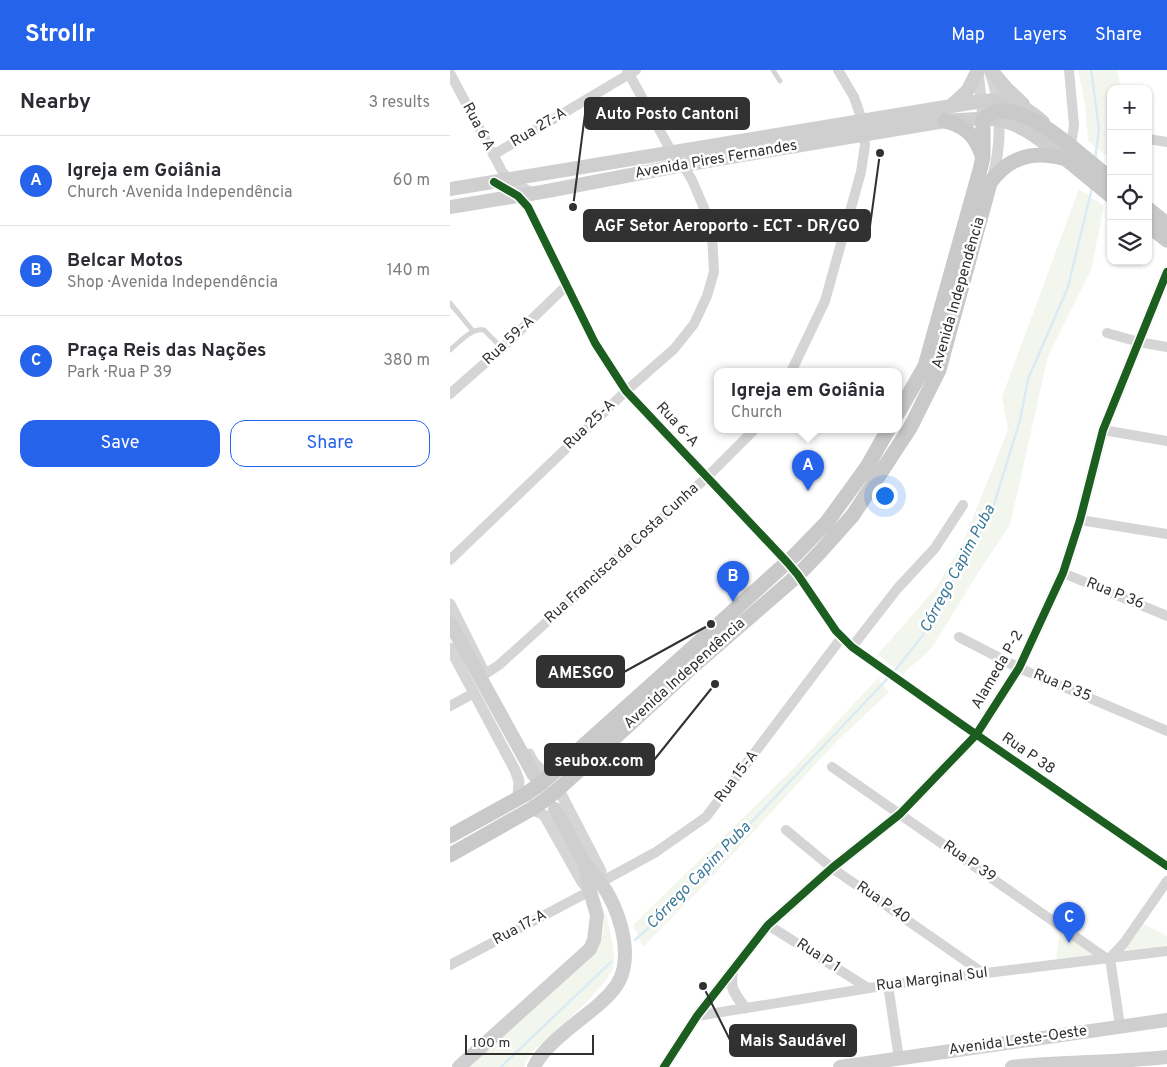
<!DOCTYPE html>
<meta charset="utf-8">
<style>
:root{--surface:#fff;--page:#f7f7f7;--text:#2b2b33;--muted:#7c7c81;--line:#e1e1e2;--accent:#2563eb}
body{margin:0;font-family:Overpass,sans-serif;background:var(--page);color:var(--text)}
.controls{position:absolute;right:15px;top:15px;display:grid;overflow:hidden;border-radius:10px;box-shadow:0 1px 4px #0004}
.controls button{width:45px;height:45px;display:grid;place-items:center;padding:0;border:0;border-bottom:1px solid var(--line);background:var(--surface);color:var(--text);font:25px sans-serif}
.scale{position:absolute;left:15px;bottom:12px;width:129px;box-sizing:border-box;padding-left:5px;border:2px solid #313131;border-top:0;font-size:14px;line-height:18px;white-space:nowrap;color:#313131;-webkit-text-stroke:4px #fff;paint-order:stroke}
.you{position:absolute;left:434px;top:425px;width:18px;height:18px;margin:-12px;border:4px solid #fff;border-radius:50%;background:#1a73e8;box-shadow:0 0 0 8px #1a73e833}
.badge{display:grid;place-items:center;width:32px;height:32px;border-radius:50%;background:var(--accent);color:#fff;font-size:16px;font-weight:700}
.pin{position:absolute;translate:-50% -41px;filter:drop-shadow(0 1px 2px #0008)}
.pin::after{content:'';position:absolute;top:26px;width:18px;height:15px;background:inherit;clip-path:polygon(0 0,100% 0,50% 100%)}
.popup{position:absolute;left:264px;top:298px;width:188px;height:65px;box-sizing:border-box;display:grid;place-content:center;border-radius:10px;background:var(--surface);filter:drop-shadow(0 1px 4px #0005);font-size:16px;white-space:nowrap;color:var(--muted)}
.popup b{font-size:19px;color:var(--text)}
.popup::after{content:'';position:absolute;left:50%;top:100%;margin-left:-10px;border:10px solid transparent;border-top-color:var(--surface)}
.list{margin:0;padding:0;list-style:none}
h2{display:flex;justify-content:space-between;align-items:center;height:65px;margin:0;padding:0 20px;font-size:21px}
h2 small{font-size:16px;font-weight:400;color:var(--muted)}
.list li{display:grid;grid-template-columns:32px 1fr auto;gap:15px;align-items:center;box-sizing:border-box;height:90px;padding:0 20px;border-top:1px solid var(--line)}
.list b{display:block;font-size:19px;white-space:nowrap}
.list p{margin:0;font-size:16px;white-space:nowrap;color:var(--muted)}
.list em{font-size:16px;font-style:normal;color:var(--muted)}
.actions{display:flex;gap:10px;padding:15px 20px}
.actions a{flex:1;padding:11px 0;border:1px solid var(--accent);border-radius:15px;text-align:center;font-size:18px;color:var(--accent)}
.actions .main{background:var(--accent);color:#fff}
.icon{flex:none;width:28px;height:28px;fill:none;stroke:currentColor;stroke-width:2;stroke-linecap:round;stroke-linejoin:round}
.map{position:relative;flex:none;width:717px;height:997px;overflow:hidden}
header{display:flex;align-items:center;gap:30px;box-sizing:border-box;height:70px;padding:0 25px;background:var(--accent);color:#fff}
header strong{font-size:24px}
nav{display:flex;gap:28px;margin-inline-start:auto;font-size:18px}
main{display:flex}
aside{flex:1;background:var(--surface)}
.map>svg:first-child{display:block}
.green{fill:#f2f6ed}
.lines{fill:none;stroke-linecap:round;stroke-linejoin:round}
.stream{stroke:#dbebf3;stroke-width:2.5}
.service{stroke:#d5d5d5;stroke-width:5}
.minor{stroke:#d5d5d5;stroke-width:10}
.tertiary{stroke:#d5d5d5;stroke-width:11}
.secondary{stroke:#cfcfcf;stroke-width:14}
.primary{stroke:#c9c9c9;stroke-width:15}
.primary-bridge{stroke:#c9c9c9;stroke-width:15}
.cycleway-casing{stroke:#fff;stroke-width:11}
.cycleway{stroke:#1b5e20;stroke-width:8}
.labels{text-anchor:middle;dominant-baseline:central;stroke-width:5;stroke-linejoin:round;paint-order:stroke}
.street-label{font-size:15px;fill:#313131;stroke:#fff}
.water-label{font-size:16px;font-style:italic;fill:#3b7997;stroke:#fff}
.leader{fill:none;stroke:#313131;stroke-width:2}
.callout-dot{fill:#313131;stroke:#fff;stroke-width:2}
.callout{fill:#313131;stroke:#313131;stroke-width:2}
.callout-label{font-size:16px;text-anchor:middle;font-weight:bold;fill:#fff}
</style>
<header>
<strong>Strollr</strong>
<nav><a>Map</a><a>Layers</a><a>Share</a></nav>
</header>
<main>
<aside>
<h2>Nearby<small>3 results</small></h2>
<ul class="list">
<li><span class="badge">A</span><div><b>Igreja em Goiânia</b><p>Church · Avenida Independência</p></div><em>60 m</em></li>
<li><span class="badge">B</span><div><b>Belcar Motos</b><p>Shop · Avenida Independência</p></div><em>140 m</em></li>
<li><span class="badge">C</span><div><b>Praça Reis das Nações</b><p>Park · Rua P 39</p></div><em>380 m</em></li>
</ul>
<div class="actions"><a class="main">Save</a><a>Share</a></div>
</aside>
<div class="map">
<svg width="717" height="997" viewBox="0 0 717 997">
<rect width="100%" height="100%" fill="#fff"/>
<path class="green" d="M628,0H667L671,19H661V87L654,84L638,71L635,34Z
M629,119L654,136L641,200L598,286L560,455L529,501L482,578L452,605L428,584L485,519L512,475L558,360L552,327Z
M428,608L439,622L386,672L258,811L193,877L183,855L345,697Z
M155,840C158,854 165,879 164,893C163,914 100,965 83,981L75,992L74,997H19L146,882L153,863Z
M694,854L717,866V875L672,884Z
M610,861L647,885L606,890Z"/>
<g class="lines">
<path class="stream" d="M641,0L649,58L645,90
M443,603L473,565L542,441L570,350L578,309L618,217L642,118
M185,870L220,838L439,607
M51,997L161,892"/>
<path class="service" d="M323,0L330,11
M0,233L23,261
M0,280C10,272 21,258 34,260L52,278"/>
<path class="minor" d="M619,0L624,55L621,75
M0,3L53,103L64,113L83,123
M698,69L717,72
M43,85L186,0
M44,112L68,126L78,137L145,273L176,321L337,492L348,505L386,561L402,577L514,656L717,796
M657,263L689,272L717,277
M341,302L375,231L411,102L415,75L412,50L404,27L388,0
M0,324L52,278L116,216
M653,360L717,371
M630,450L717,464
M0,490L176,321L224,279L244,254L257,226L264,202L262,164L257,145L242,110L233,95L221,81L177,0
M613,503L717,546
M509,567L569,598L717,661
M402,577L447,519L485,478L513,435
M35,604L49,595L257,407L304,360
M0,636L24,623
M382,697L656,888
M336,760L382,798L533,903
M151,812L206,782L256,747L392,567
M318,855L418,918
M0,895L140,821
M438,915L449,989
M247,946L438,915L717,881
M670,956L660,888L674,873L717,811"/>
<path class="tertiary" d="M528,0L533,49
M539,0C552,32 552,76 542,109
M0,534L33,600
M0,578L65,700L69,711L68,728
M79,684C84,695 90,700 101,705
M109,720L151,801V812
M81,739L94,745L132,812L140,821
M283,899C279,919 284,922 295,938
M214,997L247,946L318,855L382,798L450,744L526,665L569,598L613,503L630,450L653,360L717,202"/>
<path class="secondary" d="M541,0L556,18L573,34
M502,35L518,20L528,0
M0,119L532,31C560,29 571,33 593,52
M0,137L92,122L233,95L495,51C513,50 531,47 549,50C575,55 595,74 615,89
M0,553L84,705
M9,997L140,879L144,870L147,845L140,821L135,796
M84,997C93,976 128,952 147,936C156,928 166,919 171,907C182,878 168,837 151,813C146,806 139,800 134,792C124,775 115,757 105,739
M390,997L717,950
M562,997C613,991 665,993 717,987"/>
<path class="primary" d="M495,51C515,56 525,65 532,85
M698,139L717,154
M698,155L717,170
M448,343L475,296L530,100L533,87V49C538,46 542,42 547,41C583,36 634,89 661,109
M93,712L240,580L345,485L377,452L417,397L438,360
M104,723L250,590L348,505L371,481L403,445L460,358L489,300L540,113C559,86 584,80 616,89L661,126
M0,766L76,724
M0,785L85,737"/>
<path class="primary-bridge" d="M76,724L93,712
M85,737L104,723"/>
<g class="cycleway-casing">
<path id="cycleway" d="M44,112L68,126L78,137L145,273L176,321L337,492L348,505L386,561L402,577L514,656L717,796
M214,997L247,946L318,855L382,798L450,744L526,665L569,598L613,503L630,450L653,360L717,202"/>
</g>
<use href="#cycleway" class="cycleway"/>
</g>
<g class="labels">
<g class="street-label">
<text transform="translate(28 57) rotate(62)">Rua 6 A</text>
<text transform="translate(89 58) rotate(-31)">Rua 27-A</text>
<text transform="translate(266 90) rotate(-10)">Avenida Pires Fernandes</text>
<text transform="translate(509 223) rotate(-74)">Avenida Independência</text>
<text transform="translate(59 271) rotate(-43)">Rua 59-A</text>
<text transform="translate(140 355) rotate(-44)">Rua 25-A</text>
<text transform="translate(227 355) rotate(47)">Rua 6-A</text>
<text transform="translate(172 484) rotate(-42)">Rua Francisca da Costa Cunha</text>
<text transform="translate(665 524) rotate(22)">Rua P 36</text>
<text transform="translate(548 600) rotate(-60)">Alameda P-2</text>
<text transform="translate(235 604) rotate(-42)">Avenida Independência</text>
<text transform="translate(612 616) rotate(23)">Rua P 35</text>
<text transform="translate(578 684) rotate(35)">Rua P 38</text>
<text transform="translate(287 707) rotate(-53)">Rua 15-A</text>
<text transform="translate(519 792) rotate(35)">Rua P 39</text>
<text transform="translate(433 833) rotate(35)">Rua P 40</text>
<text transform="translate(70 858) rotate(-28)">Rua 17-A</text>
<text transform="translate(368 886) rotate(33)">Rua P 1</text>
<text transform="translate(482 910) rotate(-7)">Rua Marginal Sul</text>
<text transform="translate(568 971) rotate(-8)">Avenida Leste-Oeste</text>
</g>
<g class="water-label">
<text transform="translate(508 499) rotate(-62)">Córrego Capim Puba</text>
<text transform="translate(249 806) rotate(-46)">Córrego Capim Puba</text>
</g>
</g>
<path class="leader" d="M123 137L135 44M430 83L420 156M261 554L174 602M265 614L204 690M253 916L280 970"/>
<g class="callout-dot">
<circle cx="123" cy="137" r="5"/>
<circle cx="430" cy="83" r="5"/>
<circle cx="261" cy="554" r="5"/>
<circle cx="265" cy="614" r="5"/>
<circle cx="253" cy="916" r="5"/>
</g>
<g class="callout">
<rect x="135" y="28" width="164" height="31" rx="5"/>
<rect x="134" y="140" width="286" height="31" rx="5"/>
<rect x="87" y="586" width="87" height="31" rx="5"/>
<rect x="95" y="674" width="109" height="31" rx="5"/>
<rect x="280" y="955" width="126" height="31" rx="5"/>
</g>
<g class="callout-label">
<text x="217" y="49">Auto Posto Cantoni</text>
<text x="277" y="161">AGF Setor Aeroporto - ECT - DR/GO</text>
<text x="131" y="608">AMESGO</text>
<text x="149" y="696">seubox.com</text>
<text x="343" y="976">Mais Saudável</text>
</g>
</svg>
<div class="controls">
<button>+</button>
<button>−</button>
<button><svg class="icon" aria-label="locate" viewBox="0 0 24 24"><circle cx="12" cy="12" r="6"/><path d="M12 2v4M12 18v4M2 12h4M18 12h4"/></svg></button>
<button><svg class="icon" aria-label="layers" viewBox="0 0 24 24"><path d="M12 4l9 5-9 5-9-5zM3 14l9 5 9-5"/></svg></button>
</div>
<div class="scale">100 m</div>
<div class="you"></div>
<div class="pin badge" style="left:358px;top:421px">A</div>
<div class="popup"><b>Igreja em Goiânia</b>Church</div>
<div class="pin badge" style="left:283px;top:532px">B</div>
<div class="pin badge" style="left:619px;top:873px">C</div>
</div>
</main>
